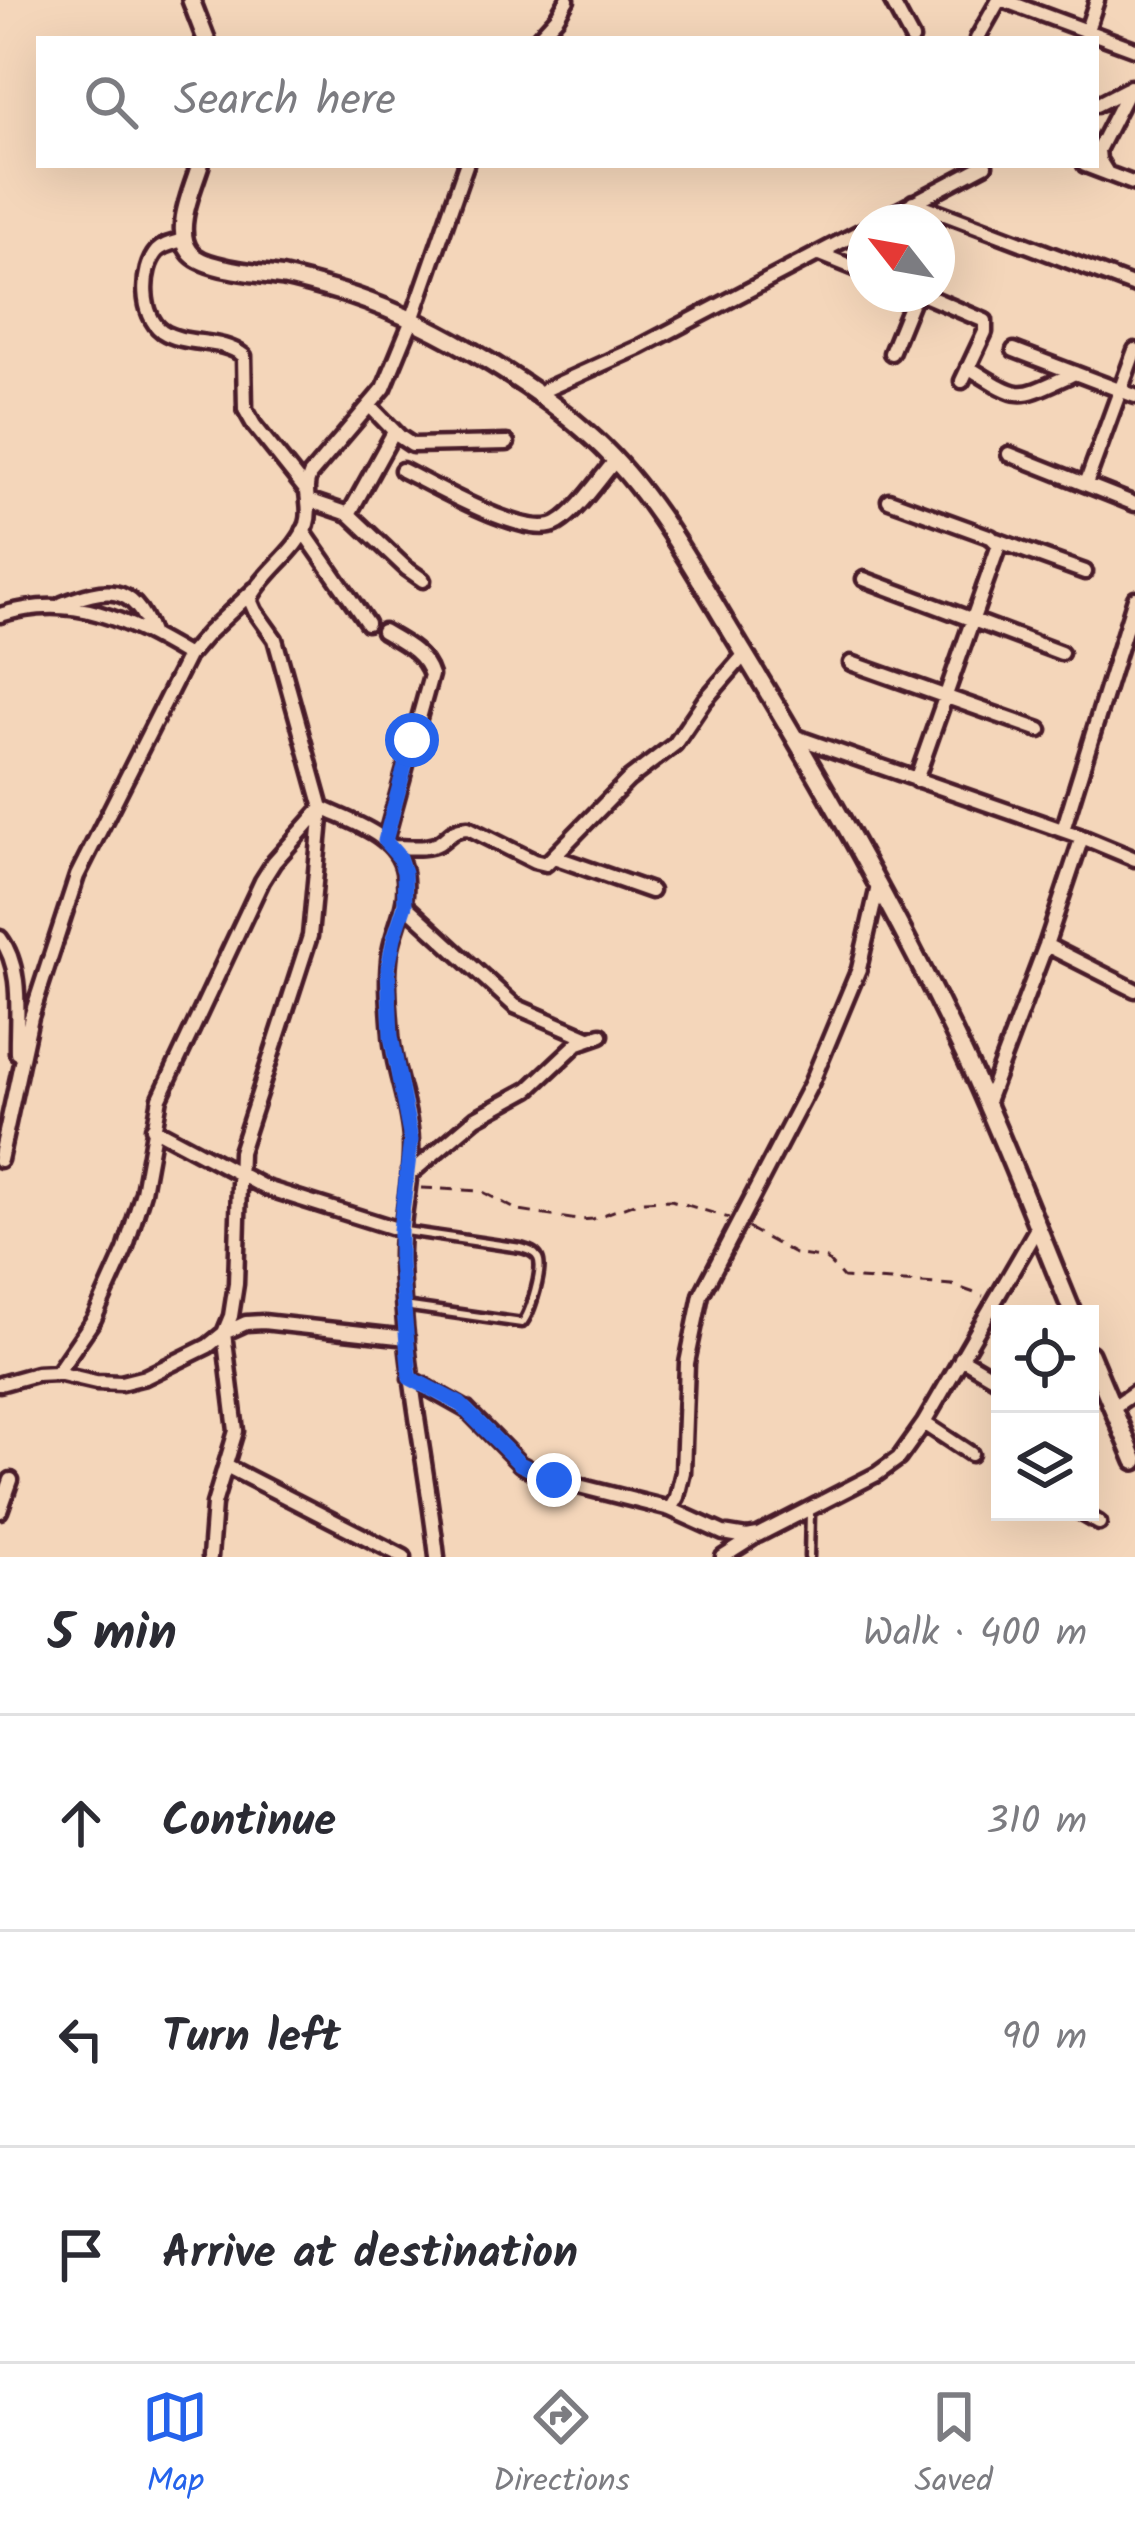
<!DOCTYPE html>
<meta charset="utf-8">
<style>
:root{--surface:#fff;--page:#f2f2f3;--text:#2b2b33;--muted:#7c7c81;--line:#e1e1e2;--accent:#2563eb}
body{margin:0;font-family:Kalam,sans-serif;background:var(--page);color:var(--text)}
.controls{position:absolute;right:36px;bottom:36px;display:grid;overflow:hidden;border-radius:0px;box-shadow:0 12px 48px #0002}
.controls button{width:108px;height:108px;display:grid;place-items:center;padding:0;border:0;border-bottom:3px solid var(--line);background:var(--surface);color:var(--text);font:60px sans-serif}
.compass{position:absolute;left:847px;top:204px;width:108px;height:108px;border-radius:50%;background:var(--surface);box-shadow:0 12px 48px #0002;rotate:301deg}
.stop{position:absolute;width:36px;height:36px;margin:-27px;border:9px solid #2563eb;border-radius:50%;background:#fff}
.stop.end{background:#2563eb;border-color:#fff;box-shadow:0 3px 12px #0008}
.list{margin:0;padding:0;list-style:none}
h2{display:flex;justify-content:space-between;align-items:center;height:156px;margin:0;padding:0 48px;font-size:51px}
h2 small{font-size:39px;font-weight:400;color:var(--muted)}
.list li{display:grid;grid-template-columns:78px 1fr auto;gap:36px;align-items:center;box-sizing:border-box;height:216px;padding:0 48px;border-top:3px solid var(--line)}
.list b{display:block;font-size:45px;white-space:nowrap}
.list em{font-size:39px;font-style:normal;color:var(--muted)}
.icon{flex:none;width:66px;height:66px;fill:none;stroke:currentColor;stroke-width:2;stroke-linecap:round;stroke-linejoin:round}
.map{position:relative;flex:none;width:1135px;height:1557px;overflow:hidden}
.search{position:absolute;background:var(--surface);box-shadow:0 12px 48px #0002;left:36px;right:36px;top:36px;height:132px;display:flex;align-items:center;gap:30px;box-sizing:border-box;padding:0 42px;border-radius:0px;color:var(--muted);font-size:45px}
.sheet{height:804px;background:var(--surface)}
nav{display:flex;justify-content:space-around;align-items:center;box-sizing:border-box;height:168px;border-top:3px solid var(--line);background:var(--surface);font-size:33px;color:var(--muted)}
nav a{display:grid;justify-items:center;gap:6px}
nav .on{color:var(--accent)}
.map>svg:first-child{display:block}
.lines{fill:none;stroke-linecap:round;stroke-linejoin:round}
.service-casing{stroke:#4a1f2b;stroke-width:15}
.minor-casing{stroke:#4a1f2b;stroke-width:21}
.tertiary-casing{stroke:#4a1f2b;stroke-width:24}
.path{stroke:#4a1f2b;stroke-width:3;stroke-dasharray:12 9;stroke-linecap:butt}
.service{stroke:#f4d6ba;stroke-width:6}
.minor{stroke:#f4d6ba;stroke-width:12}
.tertiary{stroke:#f4d6ba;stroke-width:15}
.route{stroke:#2563eb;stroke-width:15}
</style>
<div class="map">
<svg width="1135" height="1557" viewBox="0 0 1135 1557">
<rect width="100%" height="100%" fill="#f4d6ba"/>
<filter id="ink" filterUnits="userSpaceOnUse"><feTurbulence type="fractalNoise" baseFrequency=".00833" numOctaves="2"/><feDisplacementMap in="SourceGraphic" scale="24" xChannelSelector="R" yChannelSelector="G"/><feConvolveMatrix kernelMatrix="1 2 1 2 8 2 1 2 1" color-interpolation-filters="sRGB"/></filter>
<g filter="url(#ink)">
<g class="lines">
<g class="service-casing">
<path id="service" d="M404,1306L522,1323C530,1314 544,1269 538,1258C534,1251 527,1250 521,1248L405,1231
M809,1557L810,1513"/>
</g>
<g class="minor-casing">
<path id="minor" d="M891,0L912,39
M1003,0L1135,49
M1087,30L1097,0
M537,39L557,17L567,0
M977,39L999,0
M1096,105L1127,89
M1085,165L1135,184
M1107,173L1099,160L1098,150L1130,87
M913,202L1135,286
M877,222L985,165
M183,240C174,243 164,244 157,251C140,270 141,316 162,331C186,347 221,337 244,356L245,409L254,425L305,489
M820,254L865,272
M922,294L985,321V332L962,381
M1014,350L1135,396
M891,353L915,294
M968,367C1024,402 1015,400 1075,373
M538,393L640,347L865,229
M371,407L400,437L412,445L507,443
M1009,454L1135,504
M402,470C433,485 529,542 558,523C578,511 599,479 615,461
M1086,484L1135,350
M308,500L349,514L406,568L423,580
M889,500L991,537L999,545L916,780
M349,514L394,432
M303,531L367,623
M996,540L1085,572
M864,579L1061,653
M62,604C105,588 133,582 151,633
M0,615C72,592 127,620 188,656
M383,631C402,642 424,652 431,675L385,841
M851,663L1040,730
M793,736L1082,837L1135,859
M1063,830L1135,598
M393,847C407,847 427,850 439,843C451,835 451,829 468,828L534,861L546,864L628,780L675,744L704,701L745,654
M554,857L651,891
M405,905L515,1006L589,1038
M0,938C24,969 16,1017 17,1053
M1046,945L1135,990
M986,1104L1046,945L1082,837
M153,1128L266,1188L400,1230
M0,1160L31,1017L77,876L188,656L208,633L255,589
M410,1174L476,1118L529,1089L578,1043L601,1035
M961,1358L1000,1381
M57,1373L94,1319L125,1250L143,1192L160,1098L262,881L274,862L322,808C351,822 398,835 404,872C410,904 395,923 390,952C386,978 389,1008 391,1034C393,1070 410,1105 411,1141C413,1180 400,1219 401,1259C403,1359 426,1458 437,1557
M410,1378L467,1410L520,1464L543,1477L670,1509L723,1533L747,1537L758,1535L877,1474L899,1458L924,1423L1037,1228
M0,1384L36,1374L57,1373L96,1382L121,1383L145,1377L208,1346L224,1333L231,1316L236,1284L240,1152L310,936L322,808L275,639L255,611L251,602L252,596C266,570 297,551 307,524C313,506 302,492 310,475L384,388L412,320L466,165
M1112,1408L1135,1392
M924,1423L971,1454
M226,1466L404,1557
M670,1509L677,1497L683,1472L687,1363L701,1295L811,1084L859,969L878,886
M0,1511L11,1480
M1080,1512L1099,1523
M210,1557L214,1504L236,1431L224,1333L246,1323L263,1322L407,1338
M723,1557L753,1538"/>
</g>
<g class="tertiary-casing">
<path id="tertiary" d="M191,0L206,39
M200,165C193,188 173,230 190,252C203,270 261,273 284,277C302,281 320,286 337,291C422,316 530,380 595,440C657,497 697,577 741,648C821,779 898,915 964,1054C1004,1139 1037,1227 1073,1314
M1090,1354L1135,1461"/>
</g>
<path class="path" d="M421,1188L481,1191L519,1211L578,1220L593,1219L640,1201L671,1200L729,1218
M748,1228L795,1254L826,1259L843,1278L952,1285L983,1296"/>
<use href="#service" class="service"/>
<use href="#minor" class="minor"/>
<use href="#tertiary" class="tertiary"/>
</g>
</g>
<g class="lines" filter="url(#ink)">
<path class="route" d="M412,740L385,841L399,857L404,872L405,905L394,938L388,968L391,1036L411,1140L400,1230V1263L410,1378L460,1404L520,1464L554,1480"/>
</g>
</svg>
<div class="controls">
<button><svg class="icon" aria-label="locate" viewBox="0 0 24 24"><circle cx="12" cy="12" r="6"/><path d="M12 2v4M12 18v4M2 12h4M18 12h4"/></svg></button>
<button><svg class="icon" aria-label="layers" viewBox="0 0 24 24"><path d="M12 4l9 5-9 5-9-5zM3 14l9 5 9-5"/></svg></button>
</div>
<svg class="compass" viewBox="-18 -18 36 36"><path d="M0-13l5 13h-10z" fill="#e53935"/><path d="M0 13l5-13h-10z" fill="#7c7c81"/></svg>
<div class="stop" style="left:412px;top:740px"></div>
<div class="stop end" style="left:554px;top:1480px"></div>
<div class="search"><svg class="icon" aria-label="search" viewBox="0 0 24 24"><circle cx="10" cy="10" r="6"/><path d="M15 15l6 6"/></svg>Search here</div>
</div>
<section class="sheet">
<h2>5 min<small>Walk · 400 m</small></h2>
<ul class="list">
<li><svg class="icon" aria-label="ahead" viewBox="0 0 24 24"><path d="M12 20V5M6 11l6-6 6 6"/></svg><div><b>Continue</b></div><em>310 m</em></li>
<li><svg class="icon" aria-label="left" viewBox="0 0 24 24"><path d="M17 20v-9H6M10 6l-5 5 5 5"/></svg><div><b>Turn left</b></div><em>90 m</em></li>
<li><svg class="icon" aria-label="arrive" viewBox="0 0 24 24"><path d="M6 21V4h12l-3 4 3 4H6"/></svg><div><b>Arrive at destination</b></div></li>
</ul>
</section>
<nav>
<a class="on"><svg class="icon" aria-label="map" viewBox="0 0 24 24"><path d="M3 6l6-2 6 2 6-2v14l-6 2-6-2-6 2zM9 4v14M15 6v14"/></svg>Map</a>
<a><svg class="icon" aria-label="directions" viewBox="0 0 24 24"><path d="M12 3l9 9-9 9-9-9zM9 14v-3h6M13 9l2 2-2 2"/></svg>Directions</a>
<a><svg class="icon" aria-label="saved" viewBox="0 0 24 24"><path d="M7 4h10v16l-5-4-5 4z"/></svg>Saved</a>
</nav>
